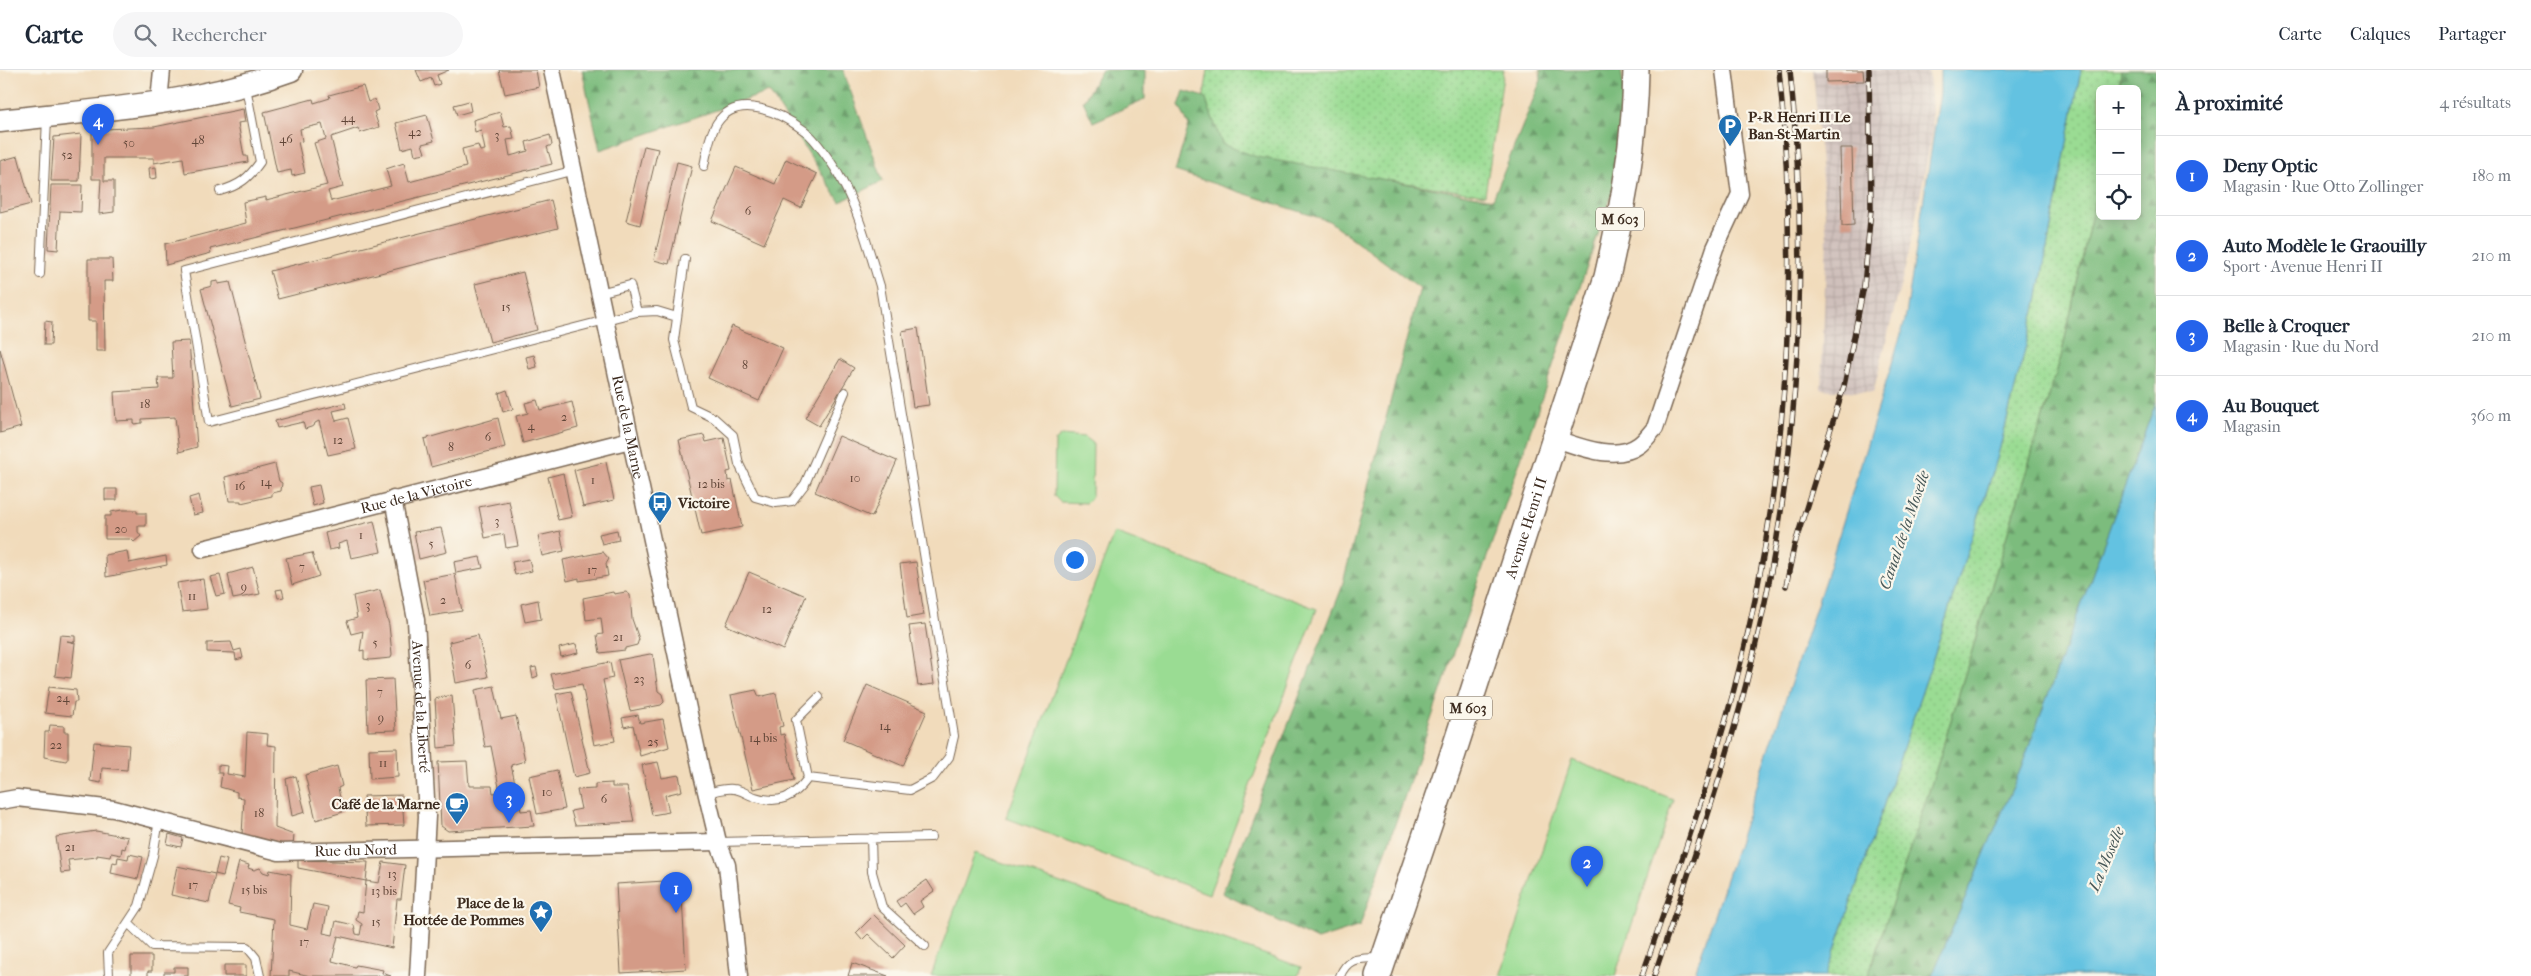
<!DOCTYPE html>
<html lang="fr">
<meta charset="utf-8">
<style>
:root{--surface:#fff;--page:#f6f6f7;--text:#1f2937;--muted:#747a83;--line:#e0e1e3;--accent:#2563eb}
body{margin:0;font-family:"IM FELL French Canon",serif;background:var(--page);color:var(--text)}
.controls{position:absolute;right:15px;top:15px;display:grid;overflow:hidden;border-radius:8px;box-shadow:0 2px 12px #0003}
.controls button{width:45px;height:45px;display:grid;place-items:center;padding:0;border:0;border-bottom:1px solid var(--line);background:var(--surface);color:var(--text);font:25px sans-serif}
.you{position:absolute;left:1074px;top:489px;width:18px;height:18px;margin:-12px;border:4px solid #fff;border-radius:50%;background:#1a73e8;box-shadow:0 0 0 8px #1a73e833}
.badge{display:grid;place-items:center;width:32px;height:32px;border-radius:50%;background:var(--accent);color:#fff;font-size:16px;font-weight:700}
.pin{position:absolute;translate:-50% -41px;filter:drop-shadow(0 1px 2px #0008)}
.pin::after{content:'';position:absolute;top:26px;width:18px;height:15px;background:inherit;clip-path:polygon(0 0,100% 0,50% 100%)}
.list{margin:0;padding:0;list-style:none}
h2{display:flex;justify-content:space-between;align-items:center;height:65px;margin:0;padding:0 20px;font-size:21px}
h2 small{font-size:16px;font-weight:400;color:var(--muted)}
.list li{display:grid;grid-template-columns:32px 1fr auto;gap:15px;align-items:center;box-sizing:border-box;height:80px;padding:0 20px;border-top:1px solid var(--line)}
.list b{display:block;font-size:19px;white-space:nowrap}
.list p{margin:0;font-size:16px;white-space:nowrap;color:var(--muted)}
.list em{font-size:16px;font-style:normal;color:var(--muted)}
.icon{flex:none;width:28px;height:28px;fill:none;stroke:currentColor;stroke-width:2;stroke-linecap:round;stroke-linejoin:round}
.map{position:relative;flex:none;width:2156px;height:906px;overflow:hidden}
header{display:flex;align-items:center;gap:30px;box-sizing:border-box;height:70px;padding:0 25px;background:var(--surface);border-bottom:1px solid var(--line)}
header strong{font-size:24px}
nav{display:flex;gap:28px;margin-inline-start:auto;font-size:18px}
.search{width:350px;height:45px;background:var(--page);display:flex;align-items:center;gap:12px;box-sizing:border-box;padding:0 18px;border-radius:28px;color:var(--muted);font-size:19px}
main{display:flex}
aside{flex:1;background:var(--surface)}
.map>svg:first-child{display:block}
.industrial{fill:url(#industrial-grid)}
.grass{fill:url(#grass-dots);stroke:#6a8358}
.forest{fill:url(#forest-firs);stroke:#5b734e}
.park{fill:#9adc93;stroke:#6a8358}
.water{fill:#63c2e1;stroke:#4f7680}
.building{fill:#d49b87}
.lines{fill:none;stroke-linecap:round;stroke-linejoin:round}
.lane-casing{stroke:#7b6855;stroke-width:10}
.street-casing{stroke:#7b6855;stroke-width:19}
.secondary-casing{stroke:#7b6855;stroke-width:25}
.primary-casing{stroke:#7b6855;stroke-width:28}
.lane{stroke:#fff;stroke-width:8}
.street{stroke:#fff;stroke-width:16}
.secondary{stroke:#fff;stroke-width:22}
.primary{stroke:#fff;stroke-width:25}
.rail-casing{stroke:#3b2a1e;stroke-width:5.5}
.rail{stroke:#fbf7ec;stroke-width:4;stroke-dasharray:11;stroke-linecap:butt}
.labels{text-anchor:middle;dominant-baseline:central;stroke-width:4.5;stroke-linejoin:round;paint-order:stroke}
.number-label{font-size:12px;fill:#614638}
.shield{fill:#fbf7ec;stroke:#75685c;stroke-width:1}
.shield-label{font-size:14px;font-weight:bold;fill:#3b2a1e}
.poi-label{font-size:15px;font-weight:bold;fill:#3b2a1e;stroke:#fbf7ec;text-anchor:start}
.street-label{font-size:15px;fill:#3b2a1e;stroke:#fbf7ec}
.water-label{font-size:16px;font-style:italic;fill:#475858;stroke:#fbf7ec}
</style>
<header>
<strong>Carte</strong>
<div class="search"><svg class="icon" aria-label="search" viewBox="0 0 24 24"><circle cx="10" cy="10" r="6"/><path d="M15 15l6 6"/></svg>Rechercher</div>
<nav><a>Carte</a><a>Calques</a><a>Partager</a></nav>
</header>
<main>
<div class="map">
<svg width="2156" height="906" viewBox="0 0 2156 906">
<defs>
<pattern id="industrial-grid" width="8" height="8" patternUnits="userSpaceOnUse" patternTransform="scale(1.25)"><rect width="8" height="8" fill="#cfc0bb"/><path d="M0 4h8M4 0v8" fill="none" stroke="#b3a5a0"/></pattern>
<pattern id="grass-dots" width="8" height="8" patternUnits="userSpaceOnUse" patternTransform="scale(1.25)"><rect width="8" height="8" fill="#9adc93"/><path d="M2 2h.1M6 6h.1" fill="none" stroke="#86bd7e" stroke-width="1.8" stroke-linecap="round"/></pattern>
<pattern id="forest-firs" width="22" height="20" patternUnits="userSpaceOnUse" patternTransform="scale(1.25)"><rect width="22" height="20" fill="#7bbc7d"/><path d="M5 1l3.5 6h-7zM16 11l3.5 6h-7z" fill="#696"/></pattern>
</defs>
<rect width="100%" height="100%" fill="#fbf7ec"/>
<filter id="ink" filterUnits="userSpaceOnUse"><feTurbulence type="fractalNoise" baseFrequency=".02" numOctaves="2"/><feDisplacementMap in="SourceGraphic" scale="10" xChannelSelector="R" yChannelSelector="G"/><feConvolveMatrix kernelMatrix="1 2 1 2 8 2 1 2 1" color-interpolation-filters="sRGB"/></filter>
<filter id="wash" filterUnits="userSpaceOnUse"><feTurbulence type="fractalNoise" baseFrequency=".0096" numOctaves="4" result="noise"/><feDisplacementMap in="SourceGraphic" scale="20" xChannelSelector="R" yChannelSelector="G"/><feGaussianBlur stdDeviation="1.12" result="paint"/><feColorMatrix in="noise" values="0 0 0 0 0 0 0 0 0 0 0 0 0 0 0 0 0 1.4 0 .05"/><feComposite in="paint" operator="in"/></filter>
<g filter="url(#wash)">
<rect width="100%" height="100%" fill="#f1dbbb"/>
<path class="industrial" d="M1813,0H1929L1933,60L1909,182L1873,323L1821,319L1827,168Z"/>
<path class="grass" d="M1208,0H1504L1485,125L1195,81Z
M2081,0H2121L2119,19H2100V107L2061,287L1935,703L1868,906H1826L1930,598L1997,389L2036,236Z"/>
<path class="forest" d="M582,0H843L883,111L840,132L769,22L600,80Z
M1102,0H1145V29L1093,52L1083,31Z
M1540,0H1621L1632,66L1360,856L1317,870L1222,823L1341,520L1420,218L1329,151L1175,101L1189,55L1179,36L1184,21L1205,27L1222,74L1257,87L1493,129L1541,10Z
M2121,0H2156V332L2021,698L1932,906H1868L1935,703L2061,287L2100,107V146H2137V19H2119Z"/>
<path class="park" d="M1062,365L1085,367L1093,373L1092,426L1086,433L1060,432L1054,426L1055,371Z
M1114,463L1317,539L1209,824L1006,748Z
M1572,690L1673,729L1615,906H1500Z
M975,783L1301,897L1298,906H931Z"/>
<path class="water" d="M1940,0H2081L2036,236L1997,389L1930,598L1826,906H1694L1826,507L1905,251L1940,23Z
M2156,332V906H1932L2021,698Z"/>
<g id="blocks">
<path class="building" d="M416,0H449L437,5L440,14L434,16L431,8L421,12Z
M499,0H536L539,17L505,24Z
M1826,0H1863L1864,11L1826,12Z
M363,16L368,32L375,29L378,40L374,42L379,57L360,63L358,58L331,67L343,117L328,121L331,131L391,116L386,99L404,93L409,112L466,97L462,79L478,75L480,81L485,80L481,60L475,62L473,50L500,42L504,57L511,56L514,69L507,70L510,86L528,81L526,72L550,65L552,75L547,77L552,94L210,179L211,183L166,195L165,174L246,153L243,132L266,127V130L327,115L314,73L326,69L322,54L300,59L302,71L298,72L305,103L292,106L291,100L277,103L264,42L313,29L314,33L330,28L329,25Z
M469,31L471,41L457,45L454,35Z
M243,39L245,52L238,53L244,86H247L248,92L185,103L183,88L154,93V88H104V111H114V142L99,144L101,109H92V63L104,59L154,57Z
M427,45L434,71L422,74L425,83L415,85L413,76L402,79L396,53Z
M81,64L79,111H51L54,67Z
M644,76L658,79L640,155L626,151Z
M1840,78H1852L1854,155L1842,156Z
M18,86L31,134L0,142V91Z
M786,89L817,104L801,138L784,130L764,174L712,151L736,97L775,114Z
M677,92L692,96L669,194L654,190Z
M156,97L157,108L150,109L149,98Z
M51,115H82L81,142L60,141L58,180L48,179Z
M551,130L558,158L278,229L270,201Z
M88,189H112L113,211H104L105,281H96V251H88Z
M523,202L537,260L490,272L475,214Z
M218,211V214L230,212L260,329L232,336L201,219L212,216V212Z
M45,251L52,252L51,275H44Z
M732,256L783,278L759,331L708,308Z
M918,258L929,335L913,337L902,261Z
M189,271L197,377L179,382L175,347L142,349V353L134,354V350L116,351L114,322L159,319L158,308H173L171,272Z
M0,279L21,357L0,363Z
M534,285L537,297L529,299L526,287Z
M840,289L854,298L819,356L805,348Z
M507,320L513,339L503,342L499,323Z
M537,330L540,340L572,332L578,358L523,373L516,346L528,343L525,333Z
M345,333L346,338L333,341L336,351L348,348L356,379L328,385L319,351L315,353L314,356L305,359L303,352L277,358L275,351Z
M498,348L505,377L431,397L424,369Z
M704,365L706,372L724,368L731,401L727,402L728,411L732,410L742,457L701,465L679,370Z
M839,366L897,391L872,447L815,422Z
M606,392L614,430L583,437L574,400Z
M275,394L279,411L282,413L281,421L272,423V426L241,433V431H229L225,407Z
M563,403L572,447L558,450L548,407Z
M319,415L323,433L313,436L309,417Z
M105,419H117V430H105Z
M199,425L203,443L193,445L189,428Z
M509,431L518,476L506,478L504,464L485,468L479,437Z
M122,440H137V443H146V456H138V462L141,466L134,472L131,469H105V446H111V442Z
M374,451L381,482L351,488L347,471L338,474L339,478L329,480L325,463Z
M441,458L447,482L419,489L414,462Z
M617,460L619,470L602,474L599,464Z
M560,461L564,481L542,486L538,466Z
M127,481L129,493L166,486L167,495L106,507L105,485Z
M603,482L609,489L606,494L608,506L579,511V508L567,511L563,490Z
M312,483L319,506L292,515L286,488Z
M480,487L483,498L456,503L454,492Z
M529,489L532,501L515,505L512,492Z
M916,492L924,545L907,548L900,494Z
M253,497L260,524L233,529L228,504Z
M749,502L806,526L783,580L726,555Z
M455,504L462,541L430,546L423,510Z
M220,505L225,524L216,526L210,507Z
M203,509L207,539L182,542L177,513Z
M282,519L284,527L278,528L276,520Z
M380,520L389,555L392,584L391,588L370,590L364,589V580L360,581L363,561L351,564L347,551L357,548L353,526Z
M613,522L614,524L626,522L630,525L632,549L639,569L637,575L625,578V580L600,583L597,565L603,564L601,548L586,550L583,528Z
M538,530L541,549L525,552L521,534Z
M925,554L934,614L918,616L909,556Z
M60,565L75,566V572L67,571L75,573L71,608L55,606Z
M478,565L488,607L456,613L449,572Z
M231,572L234,581L241,579L243,588L236,590L235,583L207,582V573Z
M576,574L578,583L561,587L559,578Z
M650,584L653,585L658,621L662,624L664,632L661,635L630,641L618,590Z
M610,592L613,608L603,610L615,671L594,675L582,614L555,619L551,604Z
M536,597L538,606L533,608L531,598Z
M393,609L396,660L368,661L366,610Z
M867,615L927,641L903,696L843,670Z
M494,616L501,649L516,646L525,691L511,695L521,741L531,740L534,756L448,761L441,756L438,692L467,691L469,716H492L493,723L503,722L499,717L491,676L485,677L475,620Z
M49,617L76,620L77,632H74L72,646L45,643Z
M756,620L759,627L776,623L783,656L779,657L780,665L784,664L794,710L753,719L731,625Z
M571,621L590,703L574,707L556,624Z
M452,625L456,676L438,678L435,629Z
M638,645L640,653L663,649L669,677L640,686L633,655L624,657L622,648Z
M50,655L64,656V662H68V688L66,691L44,687L45,662H49Z
M247,662L268,664L267,675L276,676L275,758L294,765L293,776L242,765L244,728L237,727V722L220,717L222,703H218V695L228,696L227,704L245,707Z
M94,672L129,675L127,700L102,698L101,713L90,711Z
M397,678L398,707L370,709L369,679Z
M658,692L662,708L679,705L682,721L665,725L669,742L652,745L642,695Z
M337,696L342,716L338,718L343,742L316,750L305,705Z
M557,700L565,739L537,744L529,706Z
M296,706L305,742L292,746L286,709Z
M612,713V717H627L634,752L575,755L571,741L581,739L577,720L595,719V714Z
M402,725L404,755L366,756L364,726Z
M96,761L128,767L125,779L122,778L121,785L111,783L110,787L97,785V787L68,790L70,802L61,803L56,767Z
M169,764L183,768L181,777L167,774Z
M129,784L143,787L138,809L111,803L113,792L117,793L118,787L128,789Z
M219,788L227,790L223,806L215,804L209,833L171,825L177,796L215,804Z
M298,790L368,792L366,811L298,798Z
M239,792L249,795L248,798L254,800L260,798L263,802L269,804L270,800L291,804L290,855L307,859L313,834L328,837L323,863L333,865L336,851L354,855L356,864L360,865L362,854L356,850L358,841L363,842L366,811L379,813L383,792L405,795L401,829H397L392,878L338,866L332,891L355,897L356,895L383,900L382,903L391,906H310L289,901V906H271L274,849L239,842L240,838L228,835Z
M681,810L686,899L621,903L616,814Z
M927,810L934,821L920,831L923,837L913,844L905,833L900,837L896,831Z
M874,845L905,875L893,888L868,864L862,870L856,863Z
M131,886H152V901H148V906H131Z
M852,893L888,906H848Z
M224,895H246V906H224Z
M174,897H188V906H164V902H174Z"/>
</g>
</g>
<g filter="url(#ink)">
<use href="#blocks" fill-opacity="0" stroke="#7b6855" stroke-width="1"/>
<g class="lines">
<g class="lane-casing">
<path id="lane" d="M704,96C707,82 709,65 717,53C738,21 782,44 805,61C815,68 835,97 841,109C859,142 869,180 880,216L954,666L949,687L933,708L910,720L808,708C794,727 780,735 755,727C747,725 741,719 733,719C724,718 716,721 707,723
M575,100L184,201L209,352L637,242
M220,121C240,115 248,109 260,92L246,17
M685,189L674,270L691,337L714,348L733,365L739,394L755,427L776,433L792,431L805,414L845,322
M40,204L47,48
M599,223L630,215L637,242L657,241L677,247
M808,708L796,650L819,627
M871,768L872,802L882,837L925,876
M719,772L931,767
M128,853L152,876L247,877L256,888L260,906
M109,906L108,883L139,836L153,786L159,750
M1340,906C1348,886 1360,889 1379,888"/>
</g>
<g class="street-casing">
<g id="street">
<path id="s1" d="M552,0L701,700L718,772L727,795L739,906"/>
<path d="M159,32L162,0"/>
<path d="M1556,369C1580,377 1616,392 1639,375C1645,371 1650,363 1655,358L1715,178L1740,124L1724,0"/>
<path id="s2" d="M393,429L416,550L427,746L418,906"/>
<path id="s3" d="M203,479L630,370"/>
<path id="s4" d="M0,731L17,728L114,739L279,782L718,772"/>
</g>
</g>
<g class="secondary-casing">
<path id="secondary" d="M0,51C97,40 199,34 291,0"/>
</g>
<g class="primary-casing">
<g id="primary">
<path id="s5" d="M1378,906L1449,696L1607,207C1623,137 1635,73 1636,0"/>
</g>
</g>
<use href="#lane" class="lane"/>
<use href="#street" class="street"/>
<use href="#secondary" class="secondary"/>
<use href="#primary" class="primary"/>
<g class="rail-casing">
<path id="rail" d="M1786,516L1794,477L1844,316L1864,216L1871,139L1869,0
M1642,906C1674,814 1706,721 1732,627C1787,423 1800,210 1779,0
M1654,906C1690,799 1728,692 1754,582C1799,392 1810,194 1790,0"/>
</g>
<use href="#rail" class="rail"/>
</g>
</g>
<defs>
<g id="parking-pin" transform="scale(1.25)"><path d="M0 17L-7.5 6A9.5 9.5 0 1 1 7.5 6Z" fill="#1f6fb2" stroke="#fbf7ec"/><path d="M-3.5-5.5H1a3.5 3.5 0 0 1 0 7H-1V5.5H-3.5ZM-1-3.4V-.6H.8a1.4 1.4 0 0 0 0-2.8Z" fill="#fff"/></g>
<g id="bus-pin" transform="scale(1.25)"><path d="M0 17L-7.5 6A9.5 9.5 0 1 1 7.5 6Z" fill="#1f6fb2" stroke="#fbf7ec"/><path d="M-5-6H5V4H4V6H2V4H-2V6H-4V4H-5ZM-3.5-4V0h7V-4ZM-3.5 1.2v1.5H-2V1.2ZM2 1.2v1.5H3.5V1.2Z" fill="#fff"/></g>
<g id="cafe-pin" transform="scale(1.25)"><path d="M0 17L-7.5 6A9.5 9.5 0 1 1 7.5 6Z" fill="#1f6fb2" stroke="#fbf7ec"/><path d="M-5.5-4.5H6V0H3Q3 3.5 0 3.5H-2.5Q-5.5 3.5-5.5 0ZM3-3.2v2h1.7v-2ZM-6 4.5H4V6H-6Z" fill="#fff"/></g>
<g id="sight-pin" transform="scale(1.25)"><path d="M0 17L-7.5 6A9.5 9.5 0 1 1 7.5 6Z" fill="#1f6fb2" stroke="#fbf7ec"/><path d="M0-6L1.8-2.2L6-1.7L2.9 1.2L3.7 5.4L0 3.3L-3.7 5.4L-2.9 1.2L-6-1.7L-1.8-2.2Z" fill="#fff"/></g>
</defs>
<g fill-rule="evenodd">
<use href="#parking-pin" x="1730" y="56"/>
<use href="#bus-pin" x="660" y="433"/>
<use href="#cafe-pin" x="457" y="734"/>
<use href="#sight-pin" x="541" y="842"/>
</g>
<g class="labels">
<g class="number-label">
<text x="348" y="48">44</text>
<text x="415" y="62">42</text>
<text x="497" y="65">3</text>
<text x="286" y="69">46</text>
<text x="198" y="70">48</text>
<text x="129" y="73">50</text>
<text x="67" y="85">52</text>
<text x="748" y="141">6</text>
<text x="506" y="237">15</text>
<text x="745" y="295">8</text>
<text x="145" y="334">18</text>
<text x="564" y="347">2</text>
<text x="531" y="356">4</text>
<text x="488" y="367">6</text>
<text x="338" y="370">12</text>
<text x="451" y="377">8</text>
<text x="855" y="408">10</text>
<text x="593" y="410">1</text>
<text x="266" y="412">14</text>
<text x="711" y="414">12 bis</text>
<text x="240" y="416">16</text>
<text x="497" y="451">3</text>
<text x="121" y="459">20</text>
<text x="361" y="465">1</text>
<text x="431" y="474">5</text>
<text x="302" y="497">7</text>
<text x="592" y="500">17</text>
<text x="244" y="517">9</text>
<text x="192" y="526">11</text>
<text x="443" y="530">2</text>
<text x="368" y="535">3</text>
<text x="767" y="539">12</text>
<text x="618" y="567">21</text>
<text x="375" y="573">5</text>
<text x="468" y="595">6</text>
<text x="639" y="609">23</text>
<text x="380" y="622">7</text>
<text x="63" y="628">24</text>
<text x="381" y="648">9</text>
<text x="885" y="656">14</text>
<text x="763" y="668">14 bis</text>
<text x="653" y="672">25</text>
<text x="56" y="675">22</text>
<text x="383" y="693">11</text>
<text x="547" y="722">10</text>
<text x="604" y="729">6</text>
<text x="259" y="743">18</text>
<text x="70" y="777">21</text>
<text x="392" y="804">13</text>
<text x="193" y="815">17</text>
<text x="254" y="820">15 bis</text>
<text x="384" y="821">13 bis</text>
<text x="376" y="852">15</text>
<text x="304" y="872">17</text>
</g>
<g class="shield">
<rect x="1596" y="137.5" width="48" height="23" rx="4"/>
<rect x="1444" y="626.5" width="48" height="23" rx="4"/>
</g>
<g class="shield-label">
<text x="1620" y="149">M 603</text>
<text x="1468" y="638">M 603</text>
</g>
<g class="poi-label">
<text x="1748" y="47">P+R Henri II Le<tspan x="1748" dy="17">Ban-St-Martin</tspan></text>
<text x="678" y="433">Victoire</text>
<text x="440" y="734" text-anchor="end">Café de la Marne</text>
<text x="524" y="833" text-anchor="end">Place de la<tspan x="524" dy="17">Hottée de Pommes</tspan></text>
</g>
<g class="street-label">
<text stroke="none"><textPath href="#s1" startOffset="365">Rue de la Marne</textPath></text>
<text stroke="none"><textPath href="#s3" startOffset="220">Rue de la Victoire</textPath></text>
<text stroke="none"><textPath href="#s5" startOffset="472">Avenue Henri II</textPath></text>
<text stroke="none"><textPath href="#s2" startOffset="210">Avenue de la Liberté</textPath></text>
<text stroke="none"><textPath href="#s4" startOffset="362">Rue du Nord</textPath></text>
</g>
<g class="water-label">
<text transform="translate(1904 460) rotate(-71)">Canal de la Moselle</text>
<text transform="translate(2106 789) rotate(-67)">La Moselle</text>
</g>
</g>
</svg>
<div class="controls">
<button>+</button>
<button>−</button>
<button><svg class="icon" aria-label="locate" viewBox="0 0 24 24"><circle cx="12" cy="12" r="6"/><path d="M12 2v4M12 18v4M2 12h4M18 12h4"/></svg></button>
</div>
<div class="you"></div>
<div class="pin badge" style="left:676px;top:843px">1</div>
<div class="pin badge" style="left:1587px;top:817px">2</div>
<div class="pin badge" style="left:509px;top:753px">3</div>
<div class="pin badge" style="left:98px;top:75px">4</div>
</div>
<aside>
<h2>À proximité<small>4 résultats</small></h2>
<ul class="list">
<li><span class="badge">1</span><div><b>Deny Optic</b><p>Magasin · Rue Otto Zollinger</p></div><em>180 m</em></li>
<li><span class="badge">2</span><div><b>Auto Modèle le Graouilly</b><p>Sport · Avenue Henri II</p></div><em>210 m</em></li>
<li><span class="badge">3</span><div><b>Belle à Croquer</b><p>Magasin · Rue du Nord</p></div><em>210 m</em></li>
<li><span class="badge">4</span><div><b>Au Bouquet</b><p>Magasin</p></div><em>360 m</em></li>
</ul>
</aside>
</main>
